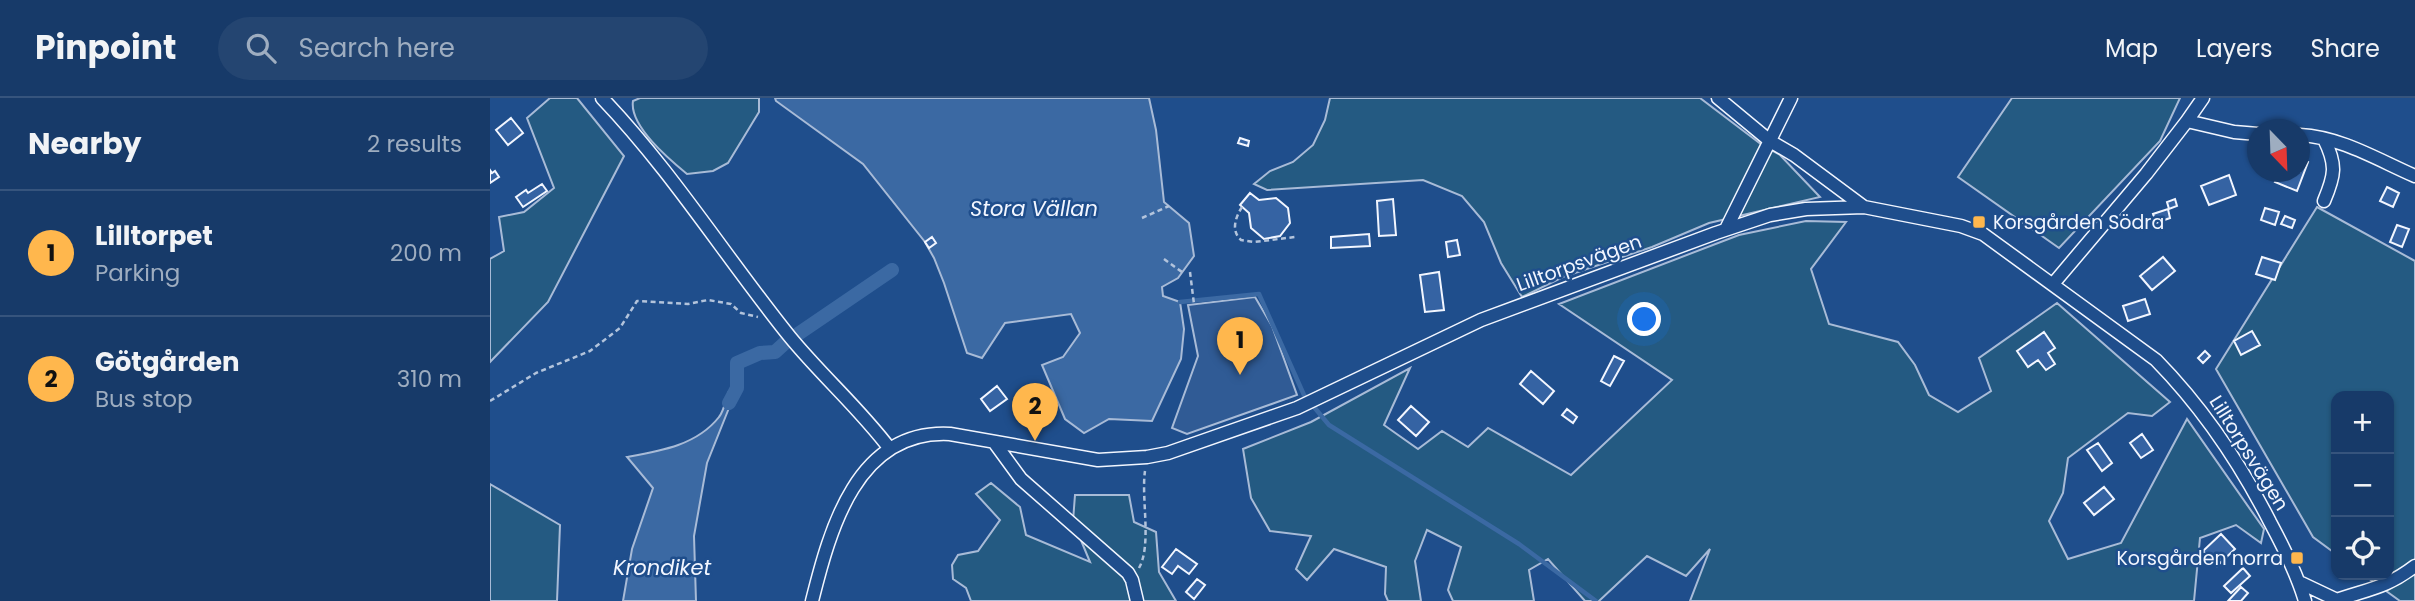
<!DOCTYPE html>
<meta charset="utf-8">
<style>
:root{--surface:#173a69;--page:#244571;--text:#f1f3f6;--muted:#9eadc0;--line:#36547d;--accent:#ffb74d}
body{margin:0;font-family:Poppins,sans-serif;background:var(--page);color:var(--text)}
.controls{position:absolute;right:21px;bottom:21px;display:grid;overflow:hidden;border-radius:14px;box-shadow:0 2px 5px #0004}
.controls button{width:63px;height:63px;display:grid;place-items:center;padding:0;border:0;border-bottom:2px solid var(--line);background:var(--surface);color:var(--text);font:35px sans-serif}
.compass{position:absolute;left:1757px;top:21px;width:63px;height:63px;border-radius:50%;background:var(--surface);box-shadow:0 2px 5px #0004;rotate:157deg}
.you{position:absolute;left:1155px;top:222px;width:24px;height:24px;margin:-18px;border:5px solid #fff;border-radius:50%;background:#1a73e8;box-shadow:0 0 0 10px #1a73e833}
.badge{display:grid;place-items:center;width:46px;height:46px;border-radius:50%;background:var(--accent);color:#111;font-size:23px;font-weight:700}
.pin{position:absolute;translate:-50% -58px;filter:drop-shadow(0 2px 4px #0008)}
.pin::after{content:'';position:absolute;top:37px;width:24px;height:21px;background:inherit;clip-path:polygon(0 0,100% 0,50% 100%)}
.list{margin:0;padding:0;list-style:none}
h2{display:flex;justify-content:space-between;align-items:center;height:91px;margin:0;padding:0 28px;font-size:30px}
h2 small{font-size:23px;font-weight:400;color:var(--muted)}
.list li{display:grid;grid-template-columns:46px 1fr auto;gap:21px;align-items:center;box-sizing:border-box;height:126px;padding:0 28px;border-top:2px solid var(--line)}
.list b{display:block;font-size:26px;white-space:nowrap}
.list p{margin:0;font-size:23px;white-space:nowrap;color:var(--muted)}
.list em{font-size:23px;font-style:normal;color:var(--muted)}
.icon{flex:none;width:38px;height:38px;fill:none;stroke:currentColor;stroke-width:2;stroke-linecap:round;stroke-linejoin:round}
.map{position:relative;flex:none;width:1925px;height:503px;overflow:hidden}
header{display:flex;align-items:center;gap:42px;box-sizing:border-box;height:98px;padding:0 35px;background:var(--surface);border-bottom:2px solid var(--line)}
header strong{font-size:33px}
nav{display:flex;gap:38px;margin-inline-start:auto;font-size:24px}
.search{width:490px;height:63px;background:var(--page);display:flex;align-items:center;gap:18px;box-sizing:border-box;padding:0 24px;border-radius:38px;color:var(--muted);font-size:26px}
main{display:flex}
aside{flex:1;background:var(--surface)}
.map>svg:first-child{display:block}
.green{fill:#245a82;stroke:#a8bbd7;stroke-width:2}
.parking{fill:#305b95;stroke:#a8bbd7;stroke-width:2}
.water{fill:#3b69a3;stroke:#a8bbd7;stroke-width:2}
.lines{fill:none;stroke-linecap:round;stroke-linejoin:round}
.stream{stroke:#3b69a3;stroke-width:4.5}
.canal{stroke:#3b69a3;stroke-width:14}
.building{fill:#3563a3;stroke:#f2f6ff;stroke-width:2}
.street-casing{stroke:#f2f6ff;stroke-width:15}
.path{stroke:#b3c4dc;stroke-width:2.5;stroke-dasharray:5 3.5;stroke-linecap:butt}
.street{stroke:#1f4e8c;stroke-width:12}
.poi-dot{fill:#ffb74d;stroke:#1f4e8c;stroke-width:2.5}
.labels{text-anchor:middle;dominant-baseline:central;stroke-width:5;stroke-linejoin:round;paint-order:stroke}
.poi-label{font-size:19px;fill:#f2f6ff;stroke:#1f4e8c;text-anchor:start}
.street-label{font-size:19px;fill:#f2f6ff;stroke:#1f4e8c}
.water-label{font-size:21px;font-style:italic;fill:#f2f6ff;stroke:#1f4e8c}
</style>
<header>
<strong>Pinpoint</strong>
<div class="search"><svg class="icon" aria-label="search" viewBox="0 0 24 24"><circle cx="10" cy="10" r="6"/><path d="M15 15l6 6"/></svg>Search here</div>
<nav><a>Map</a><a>Layers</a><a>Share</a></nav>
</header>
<main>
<aside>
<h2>Nearby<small>2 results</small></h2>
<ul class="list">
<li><span class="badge">1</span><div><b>Lilltorpet</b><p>Parking</p></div><em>200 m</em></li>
<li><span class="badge">2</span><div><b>Götgården</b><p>Bus stop</p></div><em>310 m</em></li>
</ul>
</aside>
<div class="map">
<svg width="1925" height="503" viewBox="0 0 1925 503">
<rect width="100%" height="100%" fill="#1f4e8c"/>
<path class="green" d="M60,0H87L134,58L58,204L0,264V161L14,153L9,119L34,114L64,90L37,20Z
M150,0H269V14L238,65L223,73L197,76C180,62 139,28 143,3Z
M840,0H1210L1272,47L1290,57L1330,99L1219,125L1162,149L1073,179L1032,199L1011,165L994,124L972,98L933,82L777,92L764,86L780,73L803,64L823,47L835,22Z
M1522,0H1690L1670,43L1569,150L1468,79Z
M1827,109L1925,163V503H1910L1874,477H1899V298H1846V456L1823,439L1726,271Z
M1316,123L1356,124L1321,171L1339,226L1408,244L1425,267L1439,297L1468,314L1501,293L1489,260L1567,205L1680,304L1662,318L1638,315L1578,360L1573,395L1559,423L1578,461L1631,445L1697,321L1774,431L1771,445L1746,427L1710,440L1704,503H1200L1220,451L1196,478L1157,458L1109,503H1095L1058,461L1039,472L1044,503H963L958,492L971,449L937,432L925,463L931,503H898L895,496L896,469L844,451L817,482L806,471L821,438L780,433L761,400L753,351L821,324L920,270L894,327L928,351L952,333L978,349L998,330L1081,377L1182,282L1069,206L1249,137Z
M501,385L530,409L536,437L600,464L583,423L585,397H639L644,424L666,434L669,474L686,503H481L476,490L463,481L462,467L468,457L488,453L510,422L486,396Z
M0,386L70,427L67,503H0Z"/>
<path class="parking" d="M765,199L782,228L807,297L697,336L682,330L708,258L698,207Z"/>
<path class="water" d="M285,0H659L666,32L674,104L699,125L704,158L688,180L672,189L673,198L690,204L694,231L691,261L662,323L619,321L594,335L575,321L552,267L573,259L590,235L581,216L515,225L492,260L477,255L454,185L444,160L435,144L373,66L286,3Z
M247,290L217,365L204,438L206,503H133L142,451L163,390L137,359C171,353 207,347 229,319C234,313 236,301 239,293Z"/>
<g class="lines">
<path class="stream" d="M690,204L769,196L814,297L839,327L1029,446L1106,503"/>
<path class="canal" d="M308,236L402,172
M239,305L247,290V265L270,255L285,254L296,244"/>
</g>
<path class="building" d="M21,20L33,35L18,47L6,32Z
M750,40L759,43L758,48L748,45Z
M1810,61L1818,64L1807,93L1785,84L1790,74H1810Z
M0,72L2,75L5,73L9,79L0,85Z
M1739,77L1746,97L1719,107L1711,88Z
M52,86L57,93L33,109L26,99L36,92L38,95Z
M1897,89L1909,95L1903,109L1890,103Z
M760,95L769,102L786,100L798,110L800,125L790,138L774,141L761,130L759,115L750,107Z
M903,101L906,137L889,138L887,103Z
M1685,101L1687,108L1679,111L1677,104Z
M1775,110L1789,114L1785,127L1771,122Z
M1678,111L1680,120L1666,125L1663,116Z
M1795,118L1805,122L1802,130L1791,126Z
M1907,127L1919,131L1912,149L1900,144Z
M879,136L880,148L841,150V139Z
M442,139L446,145L439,150L435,144Z
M967,142L970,157L958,159L956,144Z
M1673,159L1685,173L1662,192L1650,178Z
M1772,159L1791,165L1785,182L1766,176Z
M949,174L954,212L935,214L930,177Z
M1655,201L1660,216L1638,223L1633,208Z
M1762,233L1770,247L1751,257L1744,243Z
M1554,234L1565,250L1558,255L1565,266L1556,272L1548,262L1538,269L1527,253Z
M1715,253L1720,258L1713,265L1708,260Z
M1124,258L1134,263L1120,288L1111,283Z
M1041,273L1064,293L1053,306L1030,286Z
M507,288L517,301L500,313L491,301Z
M921,308L939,324L926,338L908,322Z
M1077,311L1087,319L1083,325L1072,317Z
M1652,336L1663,352L1651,360L1640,345Z
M1608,345L1622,365L1612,373L1597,352Z
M1614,389L1624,401L1604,417L1594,405Z
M1731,436L1745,451L1727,468L1713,453Z
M686,451L707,466L699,476L688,468L682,476L672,469Z
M1753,470L1760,478L1741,495L1734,488Z
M707,481L715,487L704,501L696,494Z
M1751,489L1758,495L1751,503H1738Z"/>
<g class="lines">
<g class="street-casing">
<path id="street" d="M112,0C182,73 237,161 300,239C332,278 370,311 400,351
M1228,0L1280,43L1304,57L1374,109
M1697,23L1713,0
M1810,37C1851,39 1888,62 1925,78
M1834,103C1845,77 1847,67 1834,41
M1236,131L1301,0
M1563,186L1656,76L1697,23L1744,34L1768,36
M504,344L531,381L638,475L642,482L647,503
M1809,484L1847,502
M322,503C340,431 367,331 460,336L608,362L657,359L678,355L807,310L991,222L1226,135L1280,117L1316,111L1374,109L1471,128L1493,136L1666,262C1713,310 1750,365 1780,424C1794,450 1807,476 1815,503
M1844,503C1877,491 1895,491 1925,468"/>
</g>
<path class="path" d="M752,109C745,120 741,133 751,142L764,144L805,139
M652,120L679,108
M674,161L692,174
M700,174L704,206
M0,303L46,275L100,253L130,230L147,203L198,206L218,202L241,206L251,215L268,219
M649,470C662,447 651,400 655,373"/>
<use href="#street" class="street"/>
</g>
<g class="poi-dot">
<rect x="1482" y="117" width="14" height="14" rx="3.5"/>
<rect x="1800" y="453" width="14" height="14" rx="3.5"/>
</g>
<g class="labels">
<g class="poi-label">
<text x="1503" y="124">Korsgården Södra</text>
<text x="1793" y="460" text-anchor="end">Korsgården norra</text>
</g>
<g class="street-label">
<text transform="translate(1089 165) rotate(-20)">Lilltorpsvägen</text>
<text transform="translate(1759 355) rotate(58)">Lilltorpsvägen</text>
</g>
<g class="water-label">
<text x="544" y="110">Stora Vällan</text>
<text x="172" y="469">Krondiket</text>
</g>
</g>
</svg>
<div class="controls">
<button>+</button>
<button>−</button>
<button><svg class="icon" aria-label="locate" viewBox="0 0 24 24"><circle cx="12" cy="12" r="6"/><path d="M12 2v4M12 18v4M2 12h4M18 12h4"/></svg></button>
</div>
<svg class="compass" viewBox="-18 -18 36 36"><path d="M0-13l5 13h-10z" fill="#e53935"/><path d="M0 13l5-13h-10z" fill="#9eadc0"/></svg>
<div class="you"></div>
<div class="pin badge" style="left:750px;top:277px">1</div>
<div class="pin badge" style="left:545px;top:343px">2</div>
</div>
</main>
